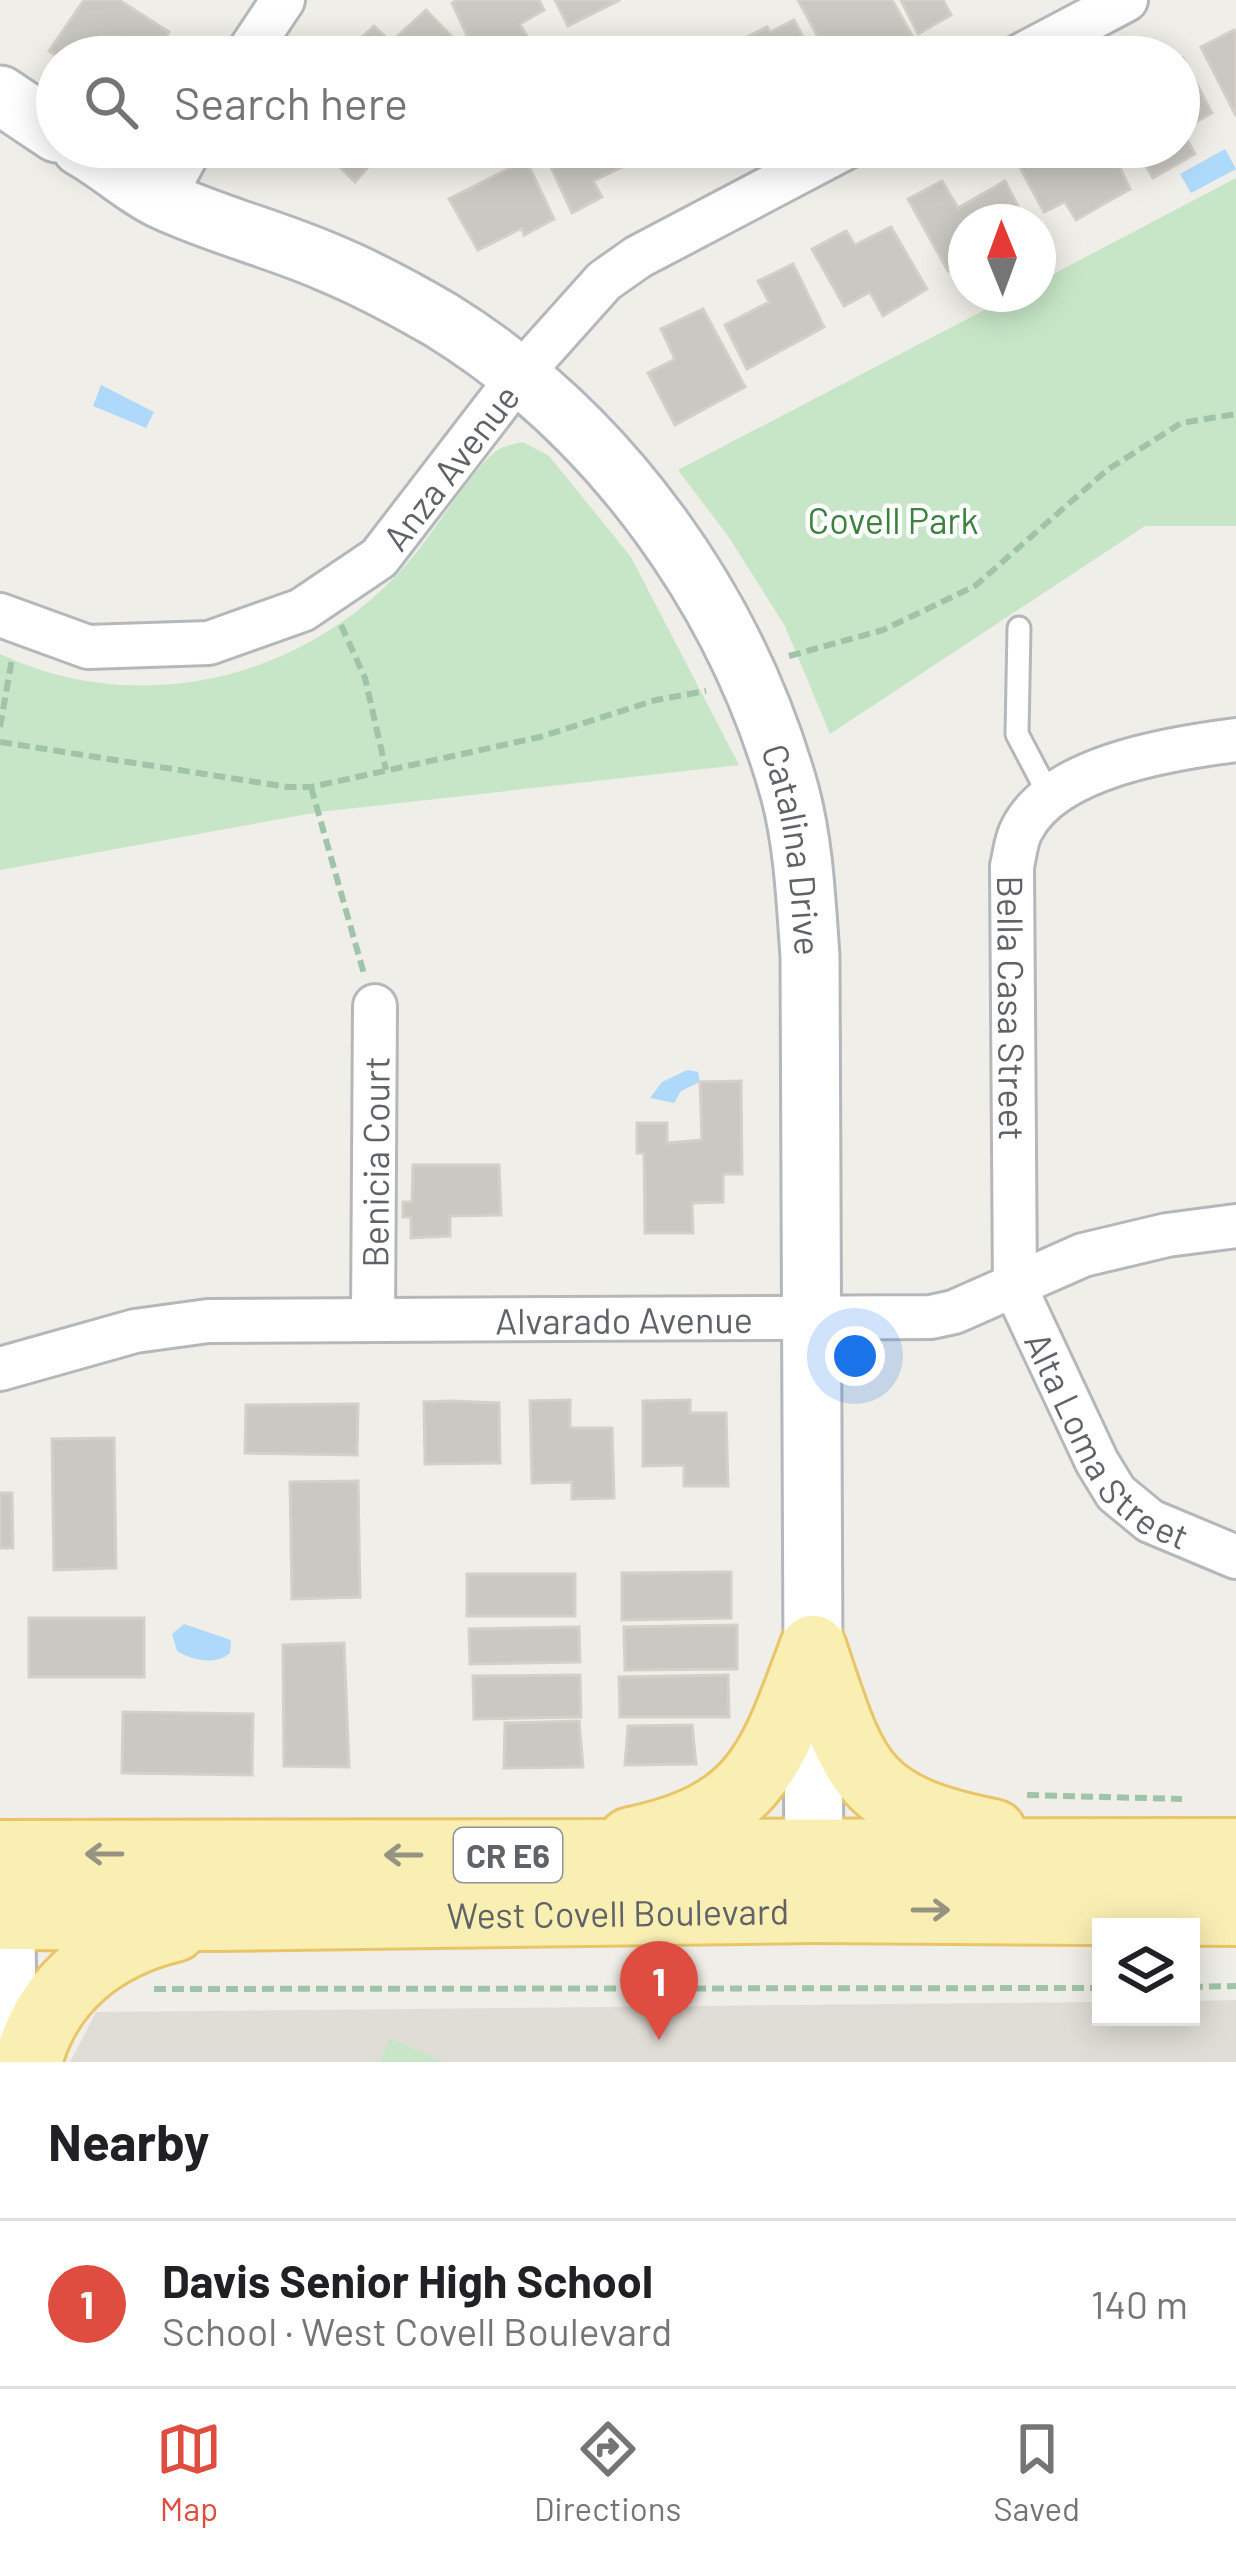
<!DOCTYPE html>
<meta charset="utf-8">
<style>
:root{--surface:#fff;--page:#f2f2f2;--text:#202124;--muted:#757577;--line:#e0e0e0;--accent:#df4c40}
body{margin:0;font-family:Barlow,sans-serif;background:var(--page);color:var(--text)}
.controls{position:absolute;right:36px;bottom:36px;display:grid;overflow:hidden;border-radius:0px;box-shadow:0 6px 30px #0003}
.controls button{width:108px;height:108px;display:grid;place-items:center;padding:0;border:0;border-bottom:3px solid var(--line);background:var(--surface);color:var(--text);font:60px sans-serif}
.compass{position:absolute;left:948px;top:204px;width:108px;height:108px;border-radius:50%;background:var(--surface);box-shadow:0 6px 30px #0003;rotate:359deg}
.you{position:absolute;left:855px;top:1356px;width:42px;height:42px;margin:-30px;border:9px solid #fff;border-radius:50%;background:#1a73e8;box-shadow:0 0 0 18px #1a73e833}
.badge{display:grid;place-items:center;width:78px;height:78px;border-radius:50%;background:var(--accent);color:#fff;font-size:39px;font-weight:700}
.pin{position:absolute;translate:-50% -99px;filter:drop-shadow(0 3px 6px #0008)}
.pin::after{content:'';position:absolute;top:63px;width:42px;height:36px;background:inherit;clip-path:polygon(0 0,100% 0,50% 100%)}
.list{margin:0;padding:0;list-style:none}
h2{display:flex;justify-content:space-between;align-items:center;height:156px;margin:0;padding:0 48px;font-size:51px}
h2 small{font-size:39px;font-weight:400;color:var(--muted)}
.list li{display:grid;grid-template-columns:78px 1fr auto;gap:36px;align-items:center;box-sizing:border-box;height:168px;padding:0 48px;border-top:3px solid var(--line)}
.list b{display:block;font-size:45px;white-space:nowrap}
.list p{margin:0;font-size:39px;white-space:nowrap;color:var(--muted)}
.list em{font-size:39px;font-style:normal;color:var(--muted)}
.icon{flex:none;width:66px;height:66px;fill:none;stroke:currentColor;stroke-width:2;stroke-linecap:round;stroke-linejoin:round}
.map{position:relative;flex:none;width:1236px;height:2062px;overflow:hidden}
.search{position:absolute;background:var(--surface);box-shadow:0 6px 30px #0003;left:36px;right:36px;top:36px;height:132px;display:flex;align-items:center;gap:30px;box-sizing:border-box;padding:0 42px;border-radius:66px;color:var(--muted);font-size:45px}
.sheet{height:324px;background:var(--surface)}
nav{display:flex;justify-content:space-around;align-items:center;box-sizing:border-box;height:168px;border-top:3px solid var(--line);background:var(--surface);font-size:33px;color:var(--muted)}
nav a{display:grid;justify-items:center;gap:6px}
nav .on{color:var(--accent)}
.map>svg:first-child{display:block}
</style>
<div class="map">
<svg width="1236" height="2062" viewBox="0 0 1236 2062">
<rect width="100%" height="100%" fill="#f0eee8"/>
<!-- education -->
<path fill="#e0ddd6" d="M1236 2000V2062H70L96 2012 1101 2002V2017H1191V2001Z"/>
<!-- green -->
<path fill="#c7e6c7" d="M1236 178V526H1145L830 734 785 626 728 536 678 470 1015 294H1038V282Z
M523 442 549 456 631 557 739 765 319 812 0 870V654C145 722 317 676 416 553 436 528 474 468 496 451 503 446 514 444 523 442Z
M390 2038 443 2062H380Z"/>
<!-- water -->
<path fill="#afd9fa" d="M1225 149 1236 169 1191 193 1180 174Z
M101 385 154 412 146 428 93 406Z
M687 1070 698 1072 700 1082 681 1091 674 1103 650 1098 662 1082Z
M184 1624 231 1640 230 1653C216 1666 192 1660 177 1651L172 1634Z"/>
<!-- building -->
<path fill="#c9c8c2" stroke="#d5d0c7" stroke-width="3" d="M84 0H119L169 32 153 57H58L49 51Z
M457 0H539L544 10 520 24 534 49 516 57H477L452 3Z
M555 0H620L568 26Z
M798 0H892L913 37 876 53 869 41 829 57Z
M901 0H943L951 15 918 34Z
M426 10 467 52 461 57H353L347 51 374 26 391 42Z
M794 20 810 50 797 57H717L715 53 767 27 770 32Z
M1234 30 1236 34V116L1201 47Z
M1183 58 1212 113 1182 130 1195 154 1153 178 1135 147H1179V60Z
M320 147H371L369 150 375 159 355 182Z
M562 147H635L641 158 593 181 602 197 572 213 546 156Z
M1052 147 1058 156 1075 147H1110L1130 189 1076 220 1065 202 1044 212 1010 149Z
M526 160 554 219 524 235 522 228 478 250 449 199Z
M942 181 958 208 1005 181 1026 222H966V262L948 271 908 199Z
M891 227 927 289 883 316 870 292 844 306 812 249 846 231 855 245Z
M793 264 824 327 747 369 725 325 769 302 758 281Z
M703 309 745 387 675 425 648 373 675 359 661 329Z
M741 1081 742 1174H723V1202L692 1203 693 1233H645L644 1153H637V1123H667V1143L702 1140 700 1082Z
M413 1165H499L501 1215 450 1216V1236L411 1238V1217H403V1202H412Z
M570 1400V1428H612L614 1498 572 1499V1482L532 1483 530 1401Z
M690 1400V1413H726L728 1486H684V1465L643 1466V1401Z
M451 1401 499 1403 500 1463 425 1464 424 1402Z
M358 1404 357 1455 245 1453 246 1405Z
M114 1438 116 1568 54 1570 52 1439Z
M358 1481 360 1597 292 1599 290 1482Z
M0 1493H12L13 1548H0Z
M731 1572V1618L622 1620V1573Z
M467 1574H575V1616H467Z
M29 1618H144V1677H29Z
M737 1625V1669L625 1670 624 1627Z
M579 1627 580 1662 470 1664 469 1629Z
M344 1643 349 1767 284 1766 283 1645Z
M580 1675 581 1717 474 1719 473 1676Z
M728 1675 729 1717H620L619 1677Z
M123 1712 253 1714 252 1775 122 1773Z
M579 1721 583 1767 504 1768 505 1723Z
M692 1725 696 1764 625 1765 628 1726Z"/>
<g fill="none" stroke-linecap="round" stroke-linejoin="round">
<defs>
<path id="lane" d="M1019 628 1017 734 1049 795"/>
<g id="street">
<path d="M245 57 283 0"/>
<path d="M1018 57 1126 0"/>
<path d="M162 200 191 147"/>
<path id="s1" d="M0 615 88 647 209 643 302 610 379 558 519 376 604 281 638 257 847 147"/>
<path id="s2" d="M1236 740C1173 748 1054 766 1022 829 1016 839 1015 854 1012 866L1015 1287 1097 1462 1116 1493 1150 1521 1236 1557"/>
<path id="s3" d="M373 1318 375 1006"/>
<path id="s4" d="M0 1369 135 1331 208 1321 931 1317 954 1312 1083 1255 1167 1235 1236 1226"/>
</g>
<g id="secondary">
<path d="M0 95 57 133"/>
<path id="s5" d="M81 147C110 163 136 188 165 201 217 225 274 239 327 262 366 278 405 299 441 320 611 425 737 602 790 793 804 846 806 902 810 956L814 1897"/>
<path d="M5 1874 8 2062"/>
</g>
<g id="primary">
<path d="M813 1649C854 1770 858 1806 993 1833"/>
<path d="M631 1841C758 1815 772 1758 813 1649"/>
<path d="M0 1854 1236 1852"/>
<path id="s6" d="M0 1916 219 1917 814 1909 1236 1912"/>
<path d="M28 2062C47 1989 103 1945 174 1928"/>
</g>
</defs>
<!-- lane casing -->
<use href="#lane" stroke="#b5b8bb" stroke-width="27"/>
<!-- street casing -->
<use href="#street" stroke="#b5b8bb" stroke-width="48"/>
<!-- secondary casing -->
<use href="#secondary" stroke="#b4b7bb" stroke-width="63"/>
<!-- primary casing -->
<use href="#primary" stroke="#e9c568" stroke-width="72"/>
<!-- path -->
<path stroke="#9fc4a9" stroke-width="6" stroke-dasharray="12 6" stroke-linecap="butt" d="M341 625 365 678 386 770
M789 656 883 630 975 586 1107 470 1181 423 1236 414
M0 727 12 659
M0 742 288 787H311L540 737 656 700 706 691
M311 787 364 974
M1027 1795 1182 1799
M1191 1987 1236 1986
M154 1989 1101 1988"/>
<!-- lane -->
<use href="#lane" stroke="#fff" stroke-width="21"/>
<!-- street -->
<use href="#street" stroke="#fff" stroke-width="42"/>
<!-- secondary -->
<use href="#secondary" stroke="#fff" stroke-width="57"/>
<!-- primary -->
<use href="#primary" stroke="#faefb3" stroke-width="66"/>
</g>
<!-- one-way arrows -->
<defs><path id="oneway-shaft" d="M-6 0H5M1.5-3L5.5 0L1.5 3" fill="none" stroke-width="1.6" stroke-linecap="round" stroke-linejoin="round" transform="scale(3)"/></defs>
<g stroke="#959482">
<use href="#oneway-shaft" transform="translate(104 1854) rotate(-180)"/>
<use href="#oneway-shaft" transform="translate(403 1855) rotate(-180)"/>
<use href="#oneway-shaft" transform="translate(931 1910)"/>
</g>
<g text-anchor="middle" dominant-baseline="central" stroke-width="9" stroke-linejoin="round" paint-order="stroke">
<!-- shield labels -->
<rect fill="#fff" stroke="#8f9295" stroke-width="3" x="454" y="1828" width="108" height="54" rx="9"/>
<g font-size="33" font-weight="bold" fill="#5f6367">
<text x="508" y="1855">CR E6</text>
</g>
<!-- street labels -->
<g font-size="36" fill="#5f6367" stroke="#fff">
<text stroke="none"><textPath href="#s1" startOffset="522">Anza Avenue</textPath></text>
<text stroke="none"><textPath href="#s5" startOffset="1059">Catalina Drive</textPath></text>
<text stroke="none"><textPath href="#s2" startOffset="420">Bella Casa Street</textPath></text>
<text stroke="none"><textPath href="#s3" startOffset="156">Benicia Court</textPath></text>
<text stroke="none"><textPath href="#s4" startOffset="630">Alvarado Avenue</textPath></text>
<text stroke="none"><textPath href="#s2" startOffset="882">Alta Loma Street</textPath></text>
<text stroke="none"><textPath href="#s6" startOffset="618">West Covell Boulevard</textPath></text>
</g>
<!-- park labels -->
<g font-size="36" fill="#3b823f" stroke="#fff">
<text x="893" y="519">Covell Park</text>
</g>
</g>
</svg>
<div class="controls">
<button><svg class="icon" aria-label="layers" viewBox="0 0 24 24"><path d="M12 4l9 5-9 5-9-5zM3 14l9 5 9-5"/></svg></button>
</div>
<svg class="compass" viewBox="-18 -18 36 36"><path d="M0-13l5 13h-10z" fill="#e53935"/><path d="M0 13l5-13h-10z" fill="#757577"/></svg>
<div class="you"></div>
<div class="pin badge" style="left:659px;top:2040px">1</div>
<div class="search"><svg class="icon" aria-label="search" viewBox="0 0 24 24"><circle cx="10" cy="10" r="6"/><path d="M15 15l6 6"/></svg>Search here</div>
</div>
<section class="sheet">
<h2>Nearby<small></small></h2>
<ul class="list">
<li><span class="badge">1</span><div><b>Davis Senior High School</b><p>School · West Covell Boulevard</p></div><em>140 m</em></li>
</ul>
</section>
<nav>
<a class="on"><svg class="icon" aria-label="map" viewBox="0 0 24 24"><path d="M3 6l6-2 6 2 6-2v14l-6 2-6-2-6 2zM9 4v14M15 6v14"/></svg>Map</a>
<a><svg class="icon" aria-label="directions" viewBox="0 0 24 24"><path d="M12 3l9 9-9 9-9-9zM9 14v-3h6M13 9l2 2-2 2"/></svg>Directions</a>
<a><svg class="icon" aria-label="saved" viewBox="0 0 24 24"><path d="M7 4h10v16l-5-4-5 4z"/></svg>Saved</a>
</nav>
